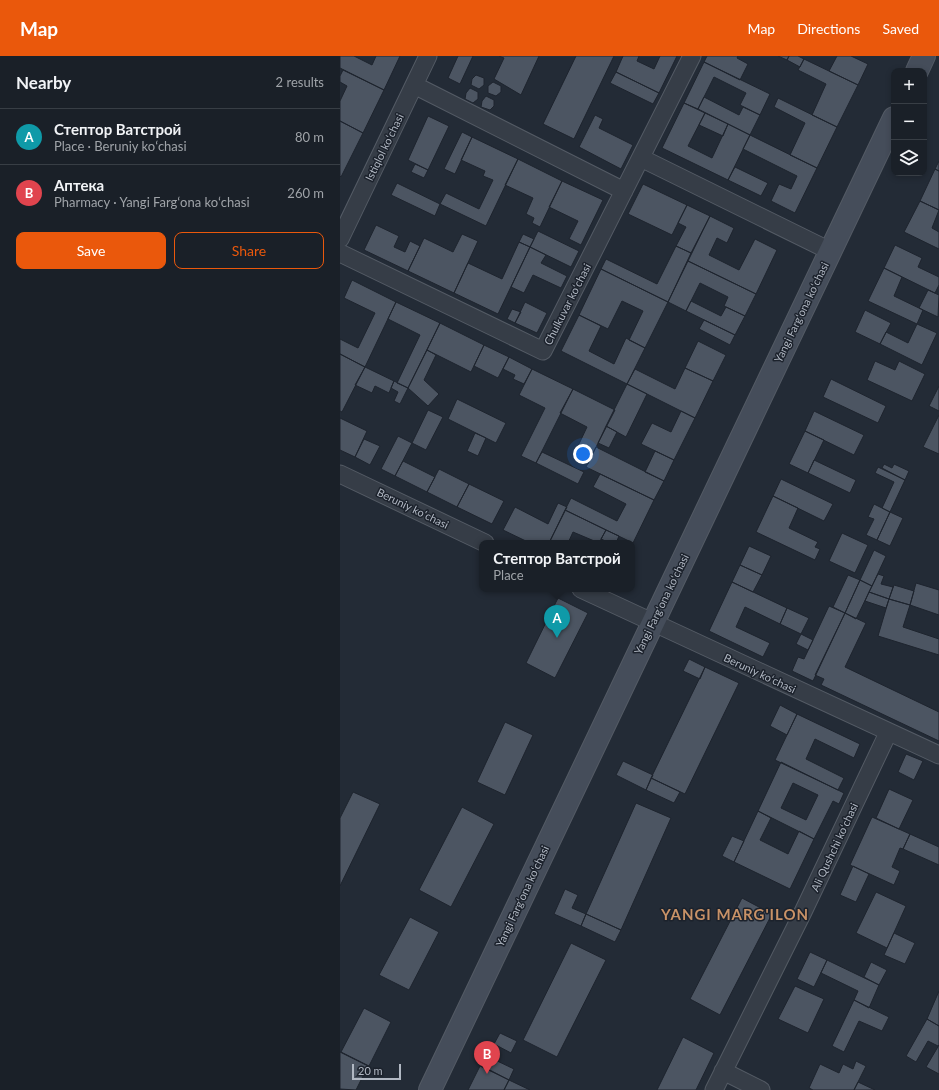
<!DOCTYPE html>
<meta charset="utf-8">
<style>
:root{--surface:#1a2028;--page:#232830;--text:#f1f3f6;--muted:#9fa3a8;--line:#383e45;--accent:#ea580c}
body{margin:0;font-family:Lato,sans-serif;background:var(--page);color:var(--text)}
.controls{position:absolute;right:12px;top:12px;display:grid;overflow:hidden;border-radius:8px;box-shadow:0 2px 6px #0003}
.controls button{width:36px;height:36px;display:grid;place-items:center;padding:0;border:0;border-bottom:1px solid var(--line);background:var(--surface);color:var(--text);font:20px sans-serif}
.scale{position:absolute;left:12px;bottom:10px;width:49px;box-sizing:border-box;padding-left:4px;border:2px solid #b1b8c3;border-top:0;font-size:11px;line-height:14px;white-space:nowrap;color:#b1b8c3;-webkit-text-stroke:3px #1c222c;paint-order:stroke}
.you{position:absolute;left:243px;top:398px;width:14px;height:14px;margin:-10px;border:3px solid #fff;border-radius:50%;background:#1a73e8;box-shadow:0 0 0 6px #1a73e833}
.badge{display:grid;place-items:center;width:26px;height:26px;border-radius:50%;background:var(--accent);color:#fff;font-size:13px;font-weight:700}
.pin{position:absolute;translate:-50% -33px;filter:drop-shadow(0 1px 2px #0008)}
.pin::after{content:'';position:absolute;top:21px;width:14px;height:12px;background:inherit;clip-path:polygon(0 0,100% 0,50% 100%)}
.popup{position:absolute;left:139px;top:484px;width:156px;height:52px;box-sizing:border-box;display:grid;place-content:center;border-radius:8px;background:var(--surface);filter:drop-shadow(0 1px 3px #0005);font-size:13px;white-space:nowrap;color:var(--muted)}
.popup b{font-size:15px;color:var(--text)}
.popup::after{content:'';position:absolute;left:50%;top:100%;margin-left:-8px;border:8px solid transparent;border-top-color:var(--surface)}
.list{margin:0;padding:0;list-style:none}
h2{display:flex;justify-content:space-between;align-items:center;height:52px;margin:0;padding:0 16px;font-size:17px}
h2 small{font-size:13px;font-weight:400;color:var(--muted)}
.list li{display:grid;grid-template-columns:26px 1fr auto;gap:12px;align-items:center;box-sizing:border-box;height:56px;padding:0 16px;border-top:1px solid var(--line)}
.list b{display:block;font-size:15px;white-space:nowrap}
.list p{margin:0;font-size:13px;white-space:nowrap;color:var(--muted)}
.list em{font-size:13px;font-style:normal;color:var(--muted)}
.actions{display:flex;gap:8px;padding:12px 16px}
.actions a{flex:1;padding:9px 0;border:1px solid var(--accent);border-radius:8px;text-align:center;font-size:14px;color:var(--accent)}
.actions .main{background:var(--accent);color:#fff}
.icon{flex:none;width:22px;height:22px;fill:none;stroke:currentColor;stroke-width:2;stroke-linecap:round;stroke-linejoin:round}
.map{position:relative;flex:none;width:599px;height:1034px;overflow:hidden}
header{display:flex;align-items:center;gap:24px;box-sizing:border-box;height:56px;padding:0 20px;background:var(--accent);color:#fff}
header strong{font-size:19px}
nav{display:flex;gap:22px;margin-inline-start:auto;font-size:14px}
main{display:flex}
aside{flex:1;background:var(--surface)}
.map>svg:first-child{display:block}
</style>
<header>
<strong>Map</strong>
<nav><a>Map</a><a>Directions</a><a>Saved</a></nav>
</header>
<main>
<aside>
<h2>Nearby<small>2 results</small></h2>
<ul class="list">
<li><span class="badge" style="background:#0f9aa8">A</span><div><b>Стептор Ватстрой</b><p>Place · Beruniy koʻchasi</p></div><em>80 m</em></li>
<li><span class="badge" style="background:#e0444e">B</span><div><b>Аптека</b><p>Pharmacy · Yangi Fargʻona koʻchasi</p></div><em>260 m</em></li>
</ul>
<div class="actions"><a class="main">Save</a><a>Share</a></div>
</aside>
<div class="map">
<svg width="599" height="1034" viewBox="0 0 599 1034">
<rect width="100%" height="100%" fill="#232b36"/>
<!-- building -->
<path fill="#4c5562" stroke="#1e242e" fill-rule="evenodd" d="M0 0H14L32 9 36 0H60L44 34 0 12Z
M118 0H133L120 28 108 22Z
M159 0H199L181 39 154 23 164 2Z
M236 0H274L234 83 203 68Z
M283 0H299L297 5 314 13 320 0H337L319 37 276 16Z
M367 0H398L397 2 408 8 400 24 364 6Z
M438 0H449L447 4Z
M449 0H458L464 3 460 11 447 4Z
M497 0H511L528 8 518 29 489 15Z
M464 3 518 29 497 71 472 59 486 28 458 14Z
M364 6 430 38 420 59 400 49 406 37 374 21 358 53 344 47Z
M3 14 44 34 23 77 0 65V45L7 30 0 26V20Z
M276 16 319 37 313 48 270 27Z
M136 19 144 22V29L139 33 131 29 132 23Z
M153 26 161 30V36L156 40 148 37V30Z
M130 32 138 36V43L133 47 125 43 126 37Z
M146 40 154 44V50L150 54 141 51 142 45Z
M364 41 399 59 403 51 420 59 410 79 358 53Z
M438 42 497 71 477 112 450 99 465 67 434 51Z
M344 47 365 57 348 90 372 102 388 68 410 79 388 124 322 92Z
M365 57 388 68 383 80 359 69Z
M255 59 263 63 259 72 293 89 281 113 239 91Z
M88 60 109 70 88 114 68 104Z
M0 65 23 77 1 121 0 120Z
M122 76 132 81 115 118 104 113Z
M410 79 477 112 455 157 431 145 439 128 451 133 457 120 403 93Z
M132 81 178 103 146 170 100 148 106 137 139 153 153 124 143 120 145 115 121 104Z
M178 103 222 125 200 171 192 167 194 162 186 158 193 142 165 129Z
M599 105V115L595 113Z
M75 108 88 114 84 122 71 116Z
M395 111 428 127 421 140 388 124Z
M595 113 599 115V154L580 145Z
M222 125 263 144 241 189 229 183 238 165 209 151Z
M57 127 100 148 95 160 51 139Z
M303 128 347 149 332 179 288 158Z
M580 145 599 154 592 172 599 176V193L564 176Z
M347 149 370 160 351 197 336 190 346 171 338 167Z
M370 160 394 172 387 187 377 182 369 199 399 214 415 183 437 194 416 238 348 205Z
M36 169 59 180 54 191 65 196 70 185 80 190 68 215 24 194Z
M198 175 239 195 231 211 190 191Z
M122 178 138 185 114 237 68 215 84 182 113 196Z
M183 178 194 183 190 191 179 186Z
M179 186 190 191 158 258 114 237 128 207 162 223Z
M555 189 582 202 578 211 599 221V229L595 237 544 212Z
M336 190 351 197 328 246 261 213 266 203 317 228Z
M190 191 206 199 201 207 227 220 221 232 193 219 184 237 171 231Z
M348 205 416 238 405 260 384 250 388 241 360 227 346 255 328 246Z
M544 212 562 221 554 240 583 254 577 268 528 245Z
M261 213 328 246 305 292 289 284 303 255 282 245 268 273 239 259Z
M12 224 56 246 25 311 0 298V283L18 292 35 257 4 242Z
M588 234 599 239 598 261 579 252Z
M351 245 381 260 386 251 405 260 395 279 346 255Z
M56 246 100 267 68 332 57 327 80 279 48 263Z
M185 246 207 257 197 277 175 267Z
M172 253 181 256 175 267 167 263Z
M525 254 551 267 540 288 515 276Z
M239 259 261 270 249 295 274 308 286 282 305 292 287 328 221 295Z
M364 264 395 279 390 289 359 273Z
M100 267 144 289 131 316 87 294Z
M577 268 597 277 582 309 540 288 546 276 568 287Z
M358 285 386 299 373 325 345 312Z
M144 289 169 301 158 322 134 310Z
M87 294 96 299 84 324 99 338 88 350 68 332Z
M0 298 25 311 2 356 0 355Z
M169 301 192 313 184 328 173 323 175 319 163 313Z
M535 305 555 314 559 305 585 318 572 345 527 324Z
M25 311 54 325 49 337 35 330 32 337 15 329Z
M345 312 373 325 355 362 287 328 295 313 335 333Z
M192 313 233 333 196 407 181 400 205 352 179 339Z
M491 323 546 350 538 367 483 341Z
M54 325 68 332 60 348 54 345 58 336 51 332Z
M287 328 307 338 286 381 266 370Z
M599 330V355L589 350Z
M233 333 275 354 253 397 238 390 247 371 220 357Z
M117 343 166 367 156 387 108 363Z
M88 354 103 361 86 394 72 387Z
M341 355 355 362 334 404 301 388 312 367 331 376Z
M474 355 524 379 514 399 465 375Z
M599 359V398L583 391Z
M0 362 27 375 15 401 0 394Z
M266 370 277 376 269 392 258 387Z
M465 375 484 384 468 417 449 408Z
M135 377 146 382 138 400 127 395Z
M58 380 72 387 55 420 41 413Z
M24 383 40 390 30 409 15 401Z
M256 391 324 425 314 444 246 411Z
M247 394 253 397 248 408 242 405Z
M315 395 334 404 324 425 305 416Z
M202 396 244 416 238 428 196 407Z
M474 404 516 424 510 437 468 417Z
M63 405 95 421 87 436 55 420Z
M544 408 552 412 554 408 569 415 565 424 542 412Z
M538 411 565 424 550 456 542 452 554 426 535 417Z
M99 413 129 428 117 451 87 436Z
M260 418 314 444 293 487 225 454 231 442 277 465 286 448 253 431Z
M441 423 493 448 484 465 433 440Z
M129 428 164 445 152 468 117 451Z
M433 440 458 452 449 472 478 486 475 491 480 493 475 504 416 476Z
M218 447 227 451 209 487H190L163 474 175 451 208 468Z
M534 448 550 456 537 484 526 479 534 463 528 461Z
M225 454 266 474 259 487 233 476 228 487H209Z
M550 456 563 462 550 490 537 484Z
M266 474 279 480 276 487H270L261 483Z
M502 477 528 489 515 517 489 505Z
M409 490 431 500 422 519 400 509Z
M534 494 546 500 532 530 520 524Z
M400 509 422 519 413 536 392 526Z
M538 518 544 520 541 528 553 531 549 543 529 536Z
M508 519 520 524 505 557 493 551Z
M520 524 532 530 516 563 505 557Z
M392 526 447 552 440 568 405 551 396 571 430 587 423 601 369 575Z
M576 527 599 534V559L570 549Z
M554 529 574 535 570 549 549 543Z
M529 536 549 543 546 552 525 545Z
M218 542 248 557 215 622 186 607Z
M549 543 570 549 563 571 599 583V599L538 580Z
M489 550 505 557 473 625 452 615 458 601 464 603Z
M447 552 469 562 461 578 440 568Z
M505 557 526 567 505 611 599 656V685L481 629 484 623 475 619Z
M461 578 473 584 468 594 456 588Z
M349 603 365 611 360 623 343 615Z
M365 611 399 627 345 738 311 722Z
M440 649 457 658 447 679 430 670Z
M457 658 520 688 514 702 475 683 466 703 504 722 498 734 435 704Z
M165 666 193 679 165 739 137 726Z
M566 698 583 705 574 724 558 716Z
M283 705 313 719 306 734 276 719Z
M441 706 504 737 499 748 493 745 474 783 418 755ZM453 727 478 739 466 764 441 752Z
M311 722 340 736 334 747 306 734Z
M549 733 573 744 559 773 536 762Z
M13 736 40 748 0 830V762Z
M296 747 331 762 281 874 246 858Z
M122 751 154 768 111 851 79 834Z
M418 755 431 762 420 784 448 798 459 775 474 783 450 833 394 806Z
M532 761 570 778 563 793 560 792 552 811 560 815 554 829 510 809Z
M570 778 599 791V809L563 793Z
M392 780 404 785 394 806 382 800Z
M513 810 529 818 516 846 500 839Z
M225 833 238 839 232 852 246 858 241 870 214 858Z
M536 836 566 850 547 892 516 877Z
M402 842 432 858 380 959 350 943Z
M246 858 281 874 275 886 241 870Z
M70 861 99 876 69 934 39 919Z
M554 877 575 887 565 908 544 899Z
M231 887 266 904 217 1001 183 984Z
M470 896 487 904 474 931 457 923Z
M487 904 539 929 529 952 514 944 518 935 481 917Z
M531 906 547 914 539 929 524 921Z
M455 930 484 943 468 977 438 963Z
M599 935V970L587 963Z
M514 944 549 961 542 975 519 965 504 996 492 990Z
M24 952 51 966 29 1010 1 996Z
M587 963 599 970V989L598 990 588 985 576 1006 566 1000Z
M160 977 177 985 171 997 154 988Z
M343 981 374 997 356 1034H317Z
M599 989V1018L586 1011Z
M0 996 28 1010 16 1034 0 1033Z
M151 1002 174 1013 169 1024 146 1012Z
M516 1005 526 1010 514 1034H473L469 1032 480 1008 499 1017 503 1008 513 1013Z
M140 1010 169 1024 164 1034H128Z
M169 1024 190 1034H164Z
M518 1026 535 1034H514Z"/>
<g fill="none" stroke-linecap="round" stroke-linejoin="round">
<defs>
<path id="minor" d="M74 29 284 135
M301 102 490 195
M0 183 88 0
M0 197 203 295 352 0
M0 418 145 487
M241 533 599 699
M383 1015 421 1034
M374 1034 463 856 548 677"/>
<path id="secondary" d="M577 15 584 0
M90 1034 554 62"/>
</defs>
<!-- minor casing -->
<use href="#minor" stroke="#545b65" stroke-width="19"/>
<!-- secondary casing -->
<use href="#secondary" stroke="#545b65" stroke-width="24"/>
<!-- minor -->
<use href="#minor" stroke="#363d47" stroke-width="17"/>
<!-- secondary -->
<use href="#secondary" stroke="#454d5a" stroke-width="22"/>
</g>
<g text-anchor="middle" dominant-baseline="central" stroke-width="3" stroke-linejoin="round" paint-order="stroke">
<!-- street labels -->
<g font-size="11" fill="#b1b8c3" stroke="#1c222c">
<text transform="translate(44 91) rotate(-64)">Istiqlol koʻchasi</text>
<text transform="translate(227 248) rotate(-63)">Chulkuvar koʻchasi</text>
<text transform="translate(461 256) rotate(-64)">Yangi Fargʻona koʻchasi</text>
<text transform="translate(73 452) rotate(26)">Beruniy koʻchasi</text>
<text transform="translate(321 548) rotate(-64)">Yangi Fargʻona koʻchasi</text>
<text transform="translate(420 617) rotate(25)">Beruniy koʻchasi</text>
<text transform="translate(494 791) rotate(-65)">Ali Qushchi koʻchasi</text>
<text transform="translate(182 840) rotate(-65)">Yangi Fargʻona koʻchasi</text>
</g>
<!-- district labels -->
<g font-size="15" font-weight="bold" letter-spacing="1" fill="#c89267" stroke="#1c222c">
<text x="395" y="858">YANGI MARG'ILON</text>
</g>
</g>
</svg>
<div class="controls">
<button>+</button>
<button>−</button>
<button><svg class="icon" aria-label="layers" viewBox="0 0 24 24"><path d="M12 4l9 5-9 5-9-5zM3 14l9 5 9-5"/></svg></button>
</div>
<div class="scale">20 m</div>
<div class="you"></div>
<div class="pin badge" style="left:217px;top:582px;background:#0f9aa8">A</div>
<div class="popup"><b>Стептор Ватстрой</b>Place</div>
<div class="pin badge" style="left:147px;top:1018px;background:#e0444e">B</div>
</div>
</main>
